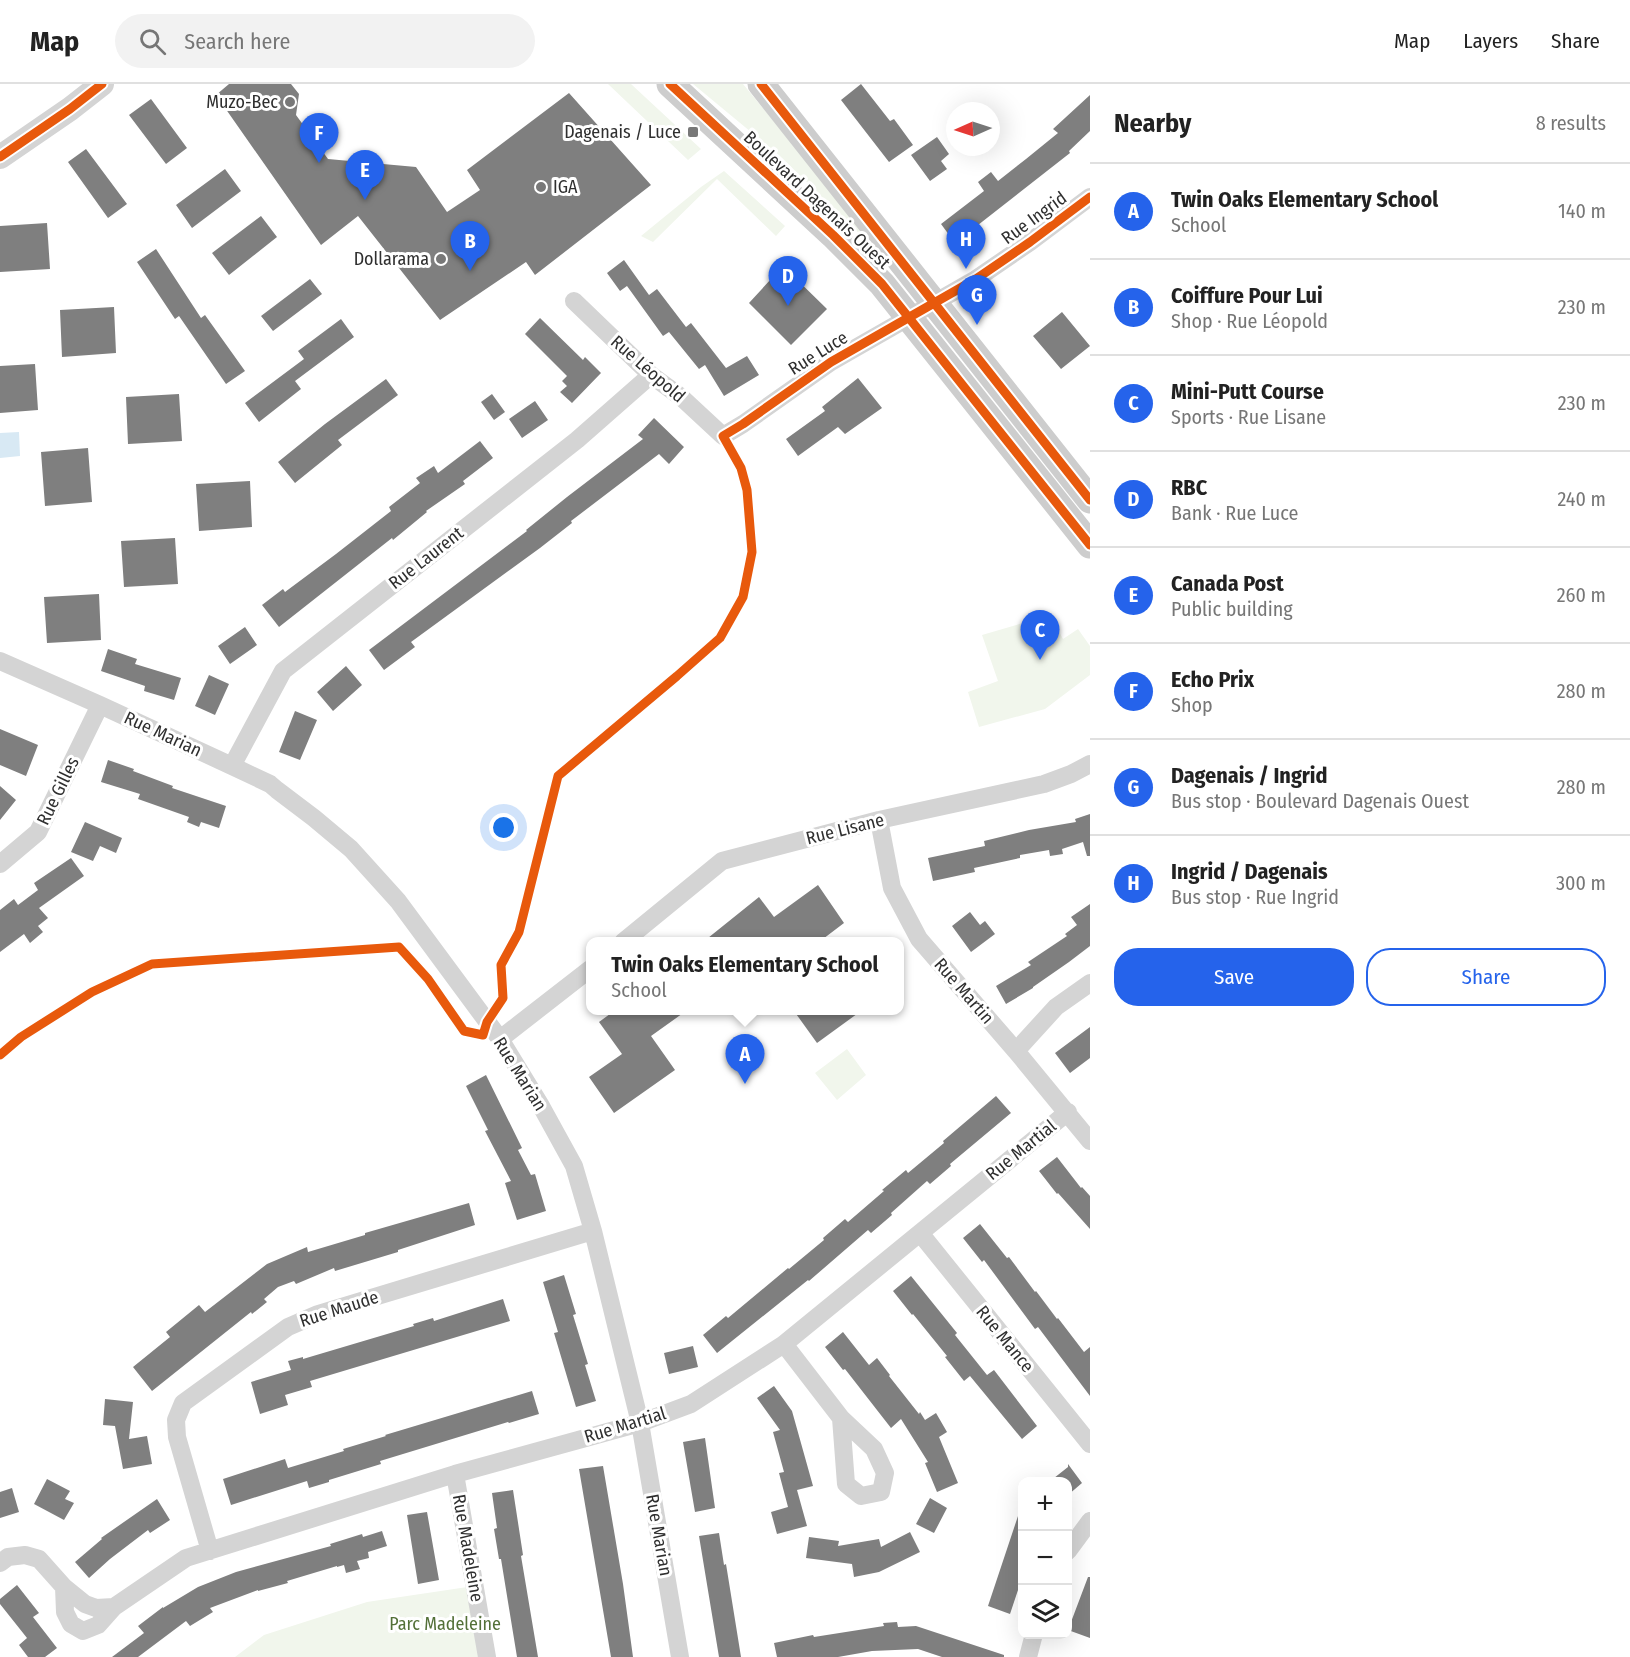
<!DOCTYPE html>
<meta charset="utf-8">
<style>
:root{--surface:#fff;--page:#f2f2f2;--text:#222;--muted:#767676;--line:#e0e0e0;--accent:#2563eb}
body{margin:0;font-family:"Fira Sans Condensed",sans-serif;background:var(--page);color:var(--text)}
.controls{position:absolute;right:18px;bottom:18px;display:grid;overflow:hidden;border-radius:12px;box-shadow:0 6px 24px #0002}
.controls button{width:54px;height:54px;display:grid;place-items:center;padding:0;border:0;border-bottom:2px solid var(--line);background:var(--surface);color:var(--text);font:30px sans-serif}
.compass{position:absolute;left:946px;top:18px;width:54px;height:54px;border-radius:50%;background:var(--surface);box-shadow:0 6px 24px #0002;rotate:267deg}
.you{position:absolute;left:504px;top:744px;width:21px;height:21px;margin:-15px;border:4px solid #fff;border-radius:50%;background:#1a73e8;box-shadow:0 0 0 9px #1a73e833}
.badge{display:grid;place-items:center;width:39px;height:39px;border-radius:50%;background:var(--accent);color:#fff;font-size:20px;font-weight:700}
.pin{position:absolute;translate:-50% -50px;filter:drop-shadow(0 2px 3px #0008)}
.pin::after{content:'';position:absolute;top:32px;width:21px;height:18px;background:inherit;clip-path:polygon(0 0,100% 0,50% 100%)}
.popup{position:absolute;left:586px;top:853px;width:318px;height:78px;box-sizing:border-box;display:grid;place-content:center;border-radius:12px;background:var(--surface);filter:drop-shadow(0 2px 4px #0005);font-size:20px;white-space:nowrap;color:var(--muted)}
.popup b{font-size:22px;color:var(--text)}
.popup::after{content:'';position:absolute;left:50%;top:100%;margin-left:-12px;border:12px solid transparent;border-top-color:var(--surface)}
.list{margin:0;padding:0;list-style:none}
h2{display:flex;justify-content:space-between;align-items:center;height:78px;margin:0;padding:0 24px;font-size:26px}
h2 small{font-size:20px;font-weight:400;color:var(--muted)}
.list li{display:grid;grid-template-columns:39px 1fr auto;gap:18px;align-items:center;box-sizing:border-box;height:96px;padding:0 24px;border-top:2px solid var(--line)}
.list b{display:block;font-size:22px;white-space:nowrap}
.list p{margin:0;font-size:20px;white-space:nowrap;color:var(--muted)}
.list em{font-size:20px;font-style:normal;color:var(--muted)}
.actions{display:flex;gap:12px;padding:18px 24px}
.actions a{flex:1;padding:14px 0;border:2px solid var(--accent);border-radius:24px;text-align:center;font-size:21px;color:var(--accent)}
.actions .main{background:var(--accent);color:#fff}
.icon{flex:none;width:33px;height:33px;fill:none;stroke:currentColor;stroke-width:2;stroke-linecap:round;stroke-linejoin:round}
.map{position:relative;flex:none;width:1090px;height:1573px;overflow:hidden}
header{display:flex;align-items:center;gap:36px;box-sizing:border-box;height:84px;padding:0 30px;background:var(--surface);border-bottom:2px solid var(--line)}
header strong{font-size:28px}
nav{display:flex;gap:33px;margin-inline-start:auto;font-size:21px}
.search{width:420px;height:54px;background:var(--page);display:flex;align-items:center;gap:15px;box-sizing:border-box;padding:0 21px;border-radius:33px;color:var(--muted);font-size:22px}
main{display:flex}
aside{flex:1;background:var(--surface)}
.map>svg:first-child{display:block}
</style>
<header>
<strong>Map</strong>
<div class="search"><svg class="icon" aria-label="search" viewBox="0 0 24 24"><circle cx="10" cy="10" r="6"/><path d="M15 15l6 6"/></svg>Search here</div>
<nav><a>Map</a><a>Layers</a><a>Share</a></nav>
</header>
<main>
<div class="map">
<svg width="1090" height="1573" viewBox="0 0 1090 1573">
<rect width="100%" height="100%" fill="#fff"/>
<!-- green -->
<path fill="#f1f6ec" d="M608 0H631L701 65 688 76Z
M693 0H743L886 173 870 160 780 72Z
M724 87 785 142 776 152 717 95 653 158 641 152 701 103Z
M1050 531 1063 555 1078 545 1090 562V591L1045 625 979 643 968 608 998 597 982 551Z
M847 965 866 991 837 1016 815 989Z
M474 1502 487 1573H235L264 1551 367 1518Z"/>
<!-- water -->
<path fill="#d8e9f4" d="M19 348 20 372 0 374V349Z"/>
<!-- building -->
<path fill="#7f7f7f" d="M229 0H291L299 10 296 31 328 75 416 83 447 128 480 106 467 86 569 9 651 101 535 191 526 178 440 236 358 132 321 161 216 11Z
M861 0 890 37 894 35 913 61 889 78 841 16Z
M1090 11V47L1069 67 1070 69 955 159 941 140 984 107 978 98 991 88 998 97 1026 75 1058 49 1053 45Z
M151 15 187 64 166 80 129 31Z
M937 53 949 70 941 77 947 85 930 97 911 71Z
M86 65 127 120 108 134 68 78Z
M225 85 241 107 192 144 176 121Z
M261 132 277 153 229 191 212 169Z
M47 139 50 185 0 188V142Z
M156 165 201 234 205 231 245 287 226 300 179 232 175 235 137 178Z
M624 176 649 211 657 205 686 243 691 239 726 284 747 272 759 291 724 312 705 281 699 285 669 248 663 252 627 202 620 207 607 189Z
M783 182 827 225 791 261 749 219Z
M310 195 322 210 273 247 261 232Z
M114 223 116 269 62 273 60 226Z
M1062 228 1090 262 1061 285 1033 252Z
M540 234 583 276 585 273 601 289 572 319 560 308 567 302 562 297 567 292 525 250Z
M341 235 354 253 295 297 301 305 259 338 245 319 304 275 298 267Z
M35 280 38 326 0 329V282Z
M858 294 882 324 845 350 838 343 798 372 786 355 825 327 822 323Z
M386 295 398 311 338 356 342 361 295 399 278 378 325 340Z
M179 310 182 357 128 360 126 313Z
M492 310 505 328 494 336 481 318Z
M535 317 548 336 522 354 509 335Z
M654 334 684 363 669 380 659 370 571 437 572 439 540 464 411 558 415 563 384 586 369 566 527 447 526 446 567 413 643 355 638 351Z
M480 357 493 374 463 397 465 400 426 427 427 428 393 456 392 454 279 543 262 521 283 505 285 508 336 470 391 427 389 423 420 399 416 394 434 382 438 389Z
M88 364 92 418 45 422 41 368Z
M250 397 252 443 199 447 196 400Z
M175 454 178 500 124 503 121 457Z
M99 510 101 556 47 559 44 513Z
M245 543 257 561 230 580 218 562Z
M108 565 137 575 135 580 181 594 174 616 144 607 145 602 101 587Z
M346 582 362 601 333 627 317 608Z
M209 591 229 600 215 631 195 622Z
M295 627 317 636 300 676 279 668Z
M0 645 38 661 26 692 0 681Z
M108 676 134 685 133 687 173 702 172 704 226 722 219 744 201 738 199 743 187 738 189 733 138 715 140 710 101 698Z
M0 702 16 716 0 736Z
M1090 730V772H1087L1083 758 1062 765 1063 770 1050 772 1049 766 1020 771V774L974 784 975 788 933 797 928 774 985 762 984 757 1029 746 1076 738 1075 735Z
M85 738 122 754 116 769 100 762 93 777 71 768Z
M71 774 84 792 39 824 48 834 38 842 43 848 30 859 24 850 0 868V826L14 815 18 821 38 806 34 799Z
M818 801 844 839 819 858H703L759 813 774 833Z
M1090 820V862L1069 878 1033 903V904L1006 920 996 902 1031 881 1028 878 1067 852 1065 850 1077 841 1071 833Z
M970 828 980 841 985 837 995 850 971 868 952 842Z
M614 927H686L651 952 675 986 614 1029 589 993 622 970 599 938Z
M794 927H861L817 959Z
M1090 943V974L1070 989 1055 969Z
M486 991 522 1064 518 1066 531 1091 535 1090 546 1127 517 1136 505 1099 511 1097 485 1047 488 1046 466 1002Z
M996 1012 1011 1029 950 1080 951 1082 930 1100 927 1097 891 1129 892 1131 871 1149 868 1146 809 1197 808 1196 717 1269 703 1251 726 1232 728 1234 788 1184 789 1185 824 1156 823 1154 845 1135 848 1138 884 1107 882 1106 906 1086 908 1089 944 1059 943 1057Z
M1057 1073 1081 1104 1082 1103 1090 1112V1145L1058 1109 1057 1110 1039 1087Z
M469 1119 475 1141 398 1166V1168L335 1187 334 1184 296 1200 294 1197 278 1203 264 1215 267 1218 252 1230 251 1228 152 1307 133 1283 170 1253 166 1248 199 1221 205 1228 267 1180 307 1163 308 1168 365 1151V1149Z
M980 1140 1007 1174 1009 1173 1035 1208 1036 1207 1057 1235 1058 1234 1084 1268 1090 1263V1312L1038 1243 1035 1245 984 1176 982 1178 963 1154Z
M564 1191 576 1230 573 1231 588 1280 585 1281 596 1317 576 1323 554 1249 558 1248 543 1198Z
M911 1192 957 1249 955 1251 987 1291 994 1286 1037 1342 1022 1355 970 1292 964 1297 945 1273 947 1272 913 1230 912 1231 893 1207Z
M503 1215 510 1237 310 1297 312 1303 285 1311 288 1321 260 1330 251 1298 291 1286 288 1277 303 1273V1275L414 1242 413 1240 433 1234 434 1237Z
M843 1248 869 1281 877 1274 890 1291 889 1292 919 1330 920 1328 925 1336 936 1329 947 1348 939 1353 958 1399 937 1408 925 1379 928 1378 901 1335 891 1344 845 1285 843 1286 825 1263Z
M693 1262 698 1283 669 1290 664 1269Z
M774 1302 792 1327 813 1402 797 1406 807 1442 777 1450 771 1428 788 1423 779 1389 784 1388 773 1348 780 1346 757 1314Z
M532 1307 539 1330 509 1339 508 1338 380 1377 381 1380 329 1396V1398L309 1404 307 1397 231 1421 223 1395 285 1375 288 1384 344 1367 343 1365 386 1352 385 1351Z
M105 1315 133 1318 129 1355 147 1352 152 1380 123 1385 115 1342 103 1341Z
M705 1354 715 1424 695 1428 683 1358Z
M1068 1380 1082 1399 1068 1411V1398H1049L1068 1383Z
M603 1382 623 1500 633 1573H611L579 1385Z
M47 1395 70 1407 65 1415 74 1419 64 1436 34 1420Z
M12 1404 19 1428 0 1434V1408Z
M513 1406 523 1471 521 1472 538 1573H517L501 1475H499L494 1445 497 1444 492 1409Z
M930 1414 947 1424 934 1449 916 1440Z
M157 1415 170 1436 150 1449 148 1446 110 1475 89 1494 75 1478 102 1455 101 1454Z
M1020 1426H1023V1491L1010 1530 988 1522Z
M427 1428 439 1496 418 1500 407 1431Z
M382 1447 387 1462 368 1468 369 1474 357 1477 360 1485 346 1489 344 1481 337 1483V1482L287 1497 288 1499 258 1507V1506L210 1524 213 1528 190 1542 186 1537 138 1573H112L144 1549 138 1542 163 1523V1524L198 1503 236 1488 331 1462 330 1460 362 1450 363 1453Z
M910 1448 920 1468 879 1488 854 1493 852 1480 806 1474 809 1453 839 1457 838 1462 879 1455 881 1463Z
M719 1449 724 1481 726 1480 741 1573H719L699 1452Z
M1088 1493H1090V1554L1068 1546Z
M17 1501 39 1529 33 1533 57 1564 45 1573H28L19 1561 27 1554 0 1520V1515Z
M897 1538 898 1543 916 1542 1004 1571V1573H942L918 1565 872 1567 838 1573H777L774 1559 813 1551 814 1553 884 1542 883 1539Z"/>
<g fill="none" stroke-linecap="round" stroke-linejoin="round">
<!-- minor -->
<path stroke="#d4d4d4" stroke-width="18" d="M574 217 651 291 681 313 723 352 743 340 831 278 976 195 1030 158 1090 113
M0 577 100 621 232 682 270 700 277 706 314 734 351 765 398 817 500 955 541 1022 574 1082 593 1147 640 1339 680 1573
M232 682 283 587 577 356 651 291
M879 736 892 804 919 855 1016 967 1090 1057
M0 780 38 748 100 621
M623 858 722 777 879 736 1044 700 1071 690 1090 680
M500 955 590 885
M1016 967 1056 923 1090 899
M920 1149 1090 1360
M784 1260 841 1334 874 1365 885 1389 881 1408 861 1412 846 1400 841 1334
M455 1390 487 1573
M210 1467 177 1353 176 1336 183 1319 288 1243 318 1230 593 1147
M1068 1467 1090 1437
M0 1479 8 1473 25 1471 39 1475 64 1503 85 1520 96 1524 114 1523
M64 1503 65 1528 71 1540 83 1547 98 1541 114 1523 186 1474 455 1390 640 1339 691 1320 784 1260 1068 1028
M1028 1573 1034 1550"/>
<!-- tertiary -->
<path stroke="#d4d4d4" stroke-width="24" d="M0 73 70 25 102 0"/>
<!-- secondary -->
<path stroke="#cdcdcd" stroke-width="27" d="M670 0 833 151 882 200 1090 461
M761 0 1090 416"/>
<defs>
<path id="cycleway" d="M670 0 833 151 882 200 1090 461
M761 0 1090 416
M0 73 70 25 102 0
M0 971 21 953 92 908 152 880 399 863 428 895 464 947 483 951 487 938 503 914 501 881 519 848 558 692 677 592 720 554 743 513 752 468 747 406 741 384 723 352 743 340 831 278 976 195 1030 158 1090 113"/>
</defs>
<!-- cycleway casing -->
<use href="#cycleway" stroke="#fff" stroke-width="13"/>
<!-- cycleway -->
<use href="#cycleway" stroke="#e8590c" stroke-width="9"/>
</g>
<!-- markers -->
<g fill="#787878" stroke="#fff" stroke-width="2">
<circle cx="290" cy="18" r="6"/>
<rect x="687" y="42" width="12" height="12" rx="3"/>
<circle cx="541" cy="103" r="6"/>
<circle cx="441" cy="175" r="6"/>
</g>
<g text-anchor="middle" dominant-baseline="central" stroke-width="6" stroke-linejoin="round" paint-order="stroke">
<!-- poi labels -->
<g font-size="18" fill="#2f2f2f" stroke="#fff" text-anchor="end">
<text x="278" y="18">Muzo-Bec</text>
<text x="681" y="48">Dagenais / Luce</text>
<text x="553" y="103" text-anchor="start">IGA</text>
<text x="429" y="175">Dollarama</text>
</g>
<!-- street labels -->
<g font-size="18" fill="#2f2f2f" stroke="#fff">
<text transform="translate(817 116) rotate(43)">Boulevard Dagenais Ouest</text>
<text transform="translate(1034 134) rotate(-36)">Rue Ingrid</text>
<text transform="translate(818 269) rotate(-32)">Rue Luce</text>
<text transform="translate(648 285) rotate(41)">Rue Léopold</text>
<text transform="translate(426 474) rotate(-38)">Rue Laurent</text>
<text transform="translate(163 650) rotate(25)">Rue Marian</text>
<text transform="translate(58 707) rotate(-64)">Rue Gilles</text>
<text transform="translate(845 745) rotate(-14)">Rue Lisane</text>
<text transform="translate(964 907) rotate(49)">Rue Martin</text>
<text transform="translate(520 990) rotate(58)">Rue Marian</text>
<text transform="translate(1021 1066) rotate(-39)">Rue Martial</text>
<text transform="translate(339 1225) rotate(-18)">Rue Maude</text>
<text transform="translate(1005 1255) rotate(51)">Rue Mance</text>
<text transform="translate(625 1341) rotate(-17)">Rue Martial</text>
<text transform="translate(659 1451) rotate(80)">Rue Marian</text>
<text transform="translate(468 1464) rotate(80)">Rue Madeleine</text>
</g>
<!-- park labels -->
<g font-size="18" fill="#537038" stroke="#fff">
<text x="445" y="1540">Parc Madeleine</text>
</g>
</g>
</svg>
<div class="controls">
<button>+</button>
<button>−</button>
<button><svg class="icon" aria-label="layers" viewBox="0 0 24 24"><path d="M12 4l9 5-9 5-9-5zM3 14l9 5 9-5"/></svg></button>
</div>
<svg class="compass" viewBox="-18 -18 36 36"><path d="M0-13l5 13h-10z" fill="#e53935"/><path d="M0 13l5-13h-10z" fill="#767676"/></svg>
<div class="you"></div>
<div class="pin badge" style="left:745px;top:1000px">A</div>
<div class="popup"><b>Twin Oaks Elementary School</b>School</div>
<div class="pin badge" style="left:470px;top:187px">B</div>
<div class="pin badge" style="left:1040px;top:576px">C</div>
<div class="pin badge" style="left:788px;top:222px">D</div>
<div class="pin badge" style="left:365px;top:116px">E</div>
<div class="pin badge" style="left:319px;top:79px">F</div>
<div class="pin badge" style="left:977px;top:241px">G</div>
<div class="pin badge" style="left:966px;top:185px">H</div>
</div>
<aside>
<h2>Nearby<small>8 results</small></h2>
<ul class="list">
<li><span class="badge">A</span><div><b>Twin Oaks Elementary School</b><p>School</p></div><em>140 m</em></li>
<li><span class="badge">B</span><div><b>Coiffure Pour Lui</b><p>Shop · Rue Léopold</p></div><em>230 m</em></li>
<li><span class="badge">C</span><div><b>Mini-Putt Course</b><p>Sports · Rue Lisane</p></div><em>230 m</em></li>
<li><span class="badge">D</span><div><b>RBC</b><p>Bank · Rue Luce</p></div><em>240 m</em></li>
<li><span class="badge">E</span><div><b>Canada Post</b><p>Public building</p></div><em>260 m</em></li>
<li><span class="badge">F</span><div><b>Echo Prix</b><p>Shop</p></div><em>280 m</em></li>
<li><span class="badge">G</span><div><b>Dagenais / Ingrid</b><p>Bus stop · Boulevard Dagenais Ouest</p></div><em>280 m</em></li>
<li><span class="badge">H</span><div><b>Ingrid / Dagenais</b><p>Bus stop · Rue Ingrid</p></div><em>300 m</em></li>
</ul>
<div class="actions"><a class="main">Save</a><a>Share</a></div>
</aside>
</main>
